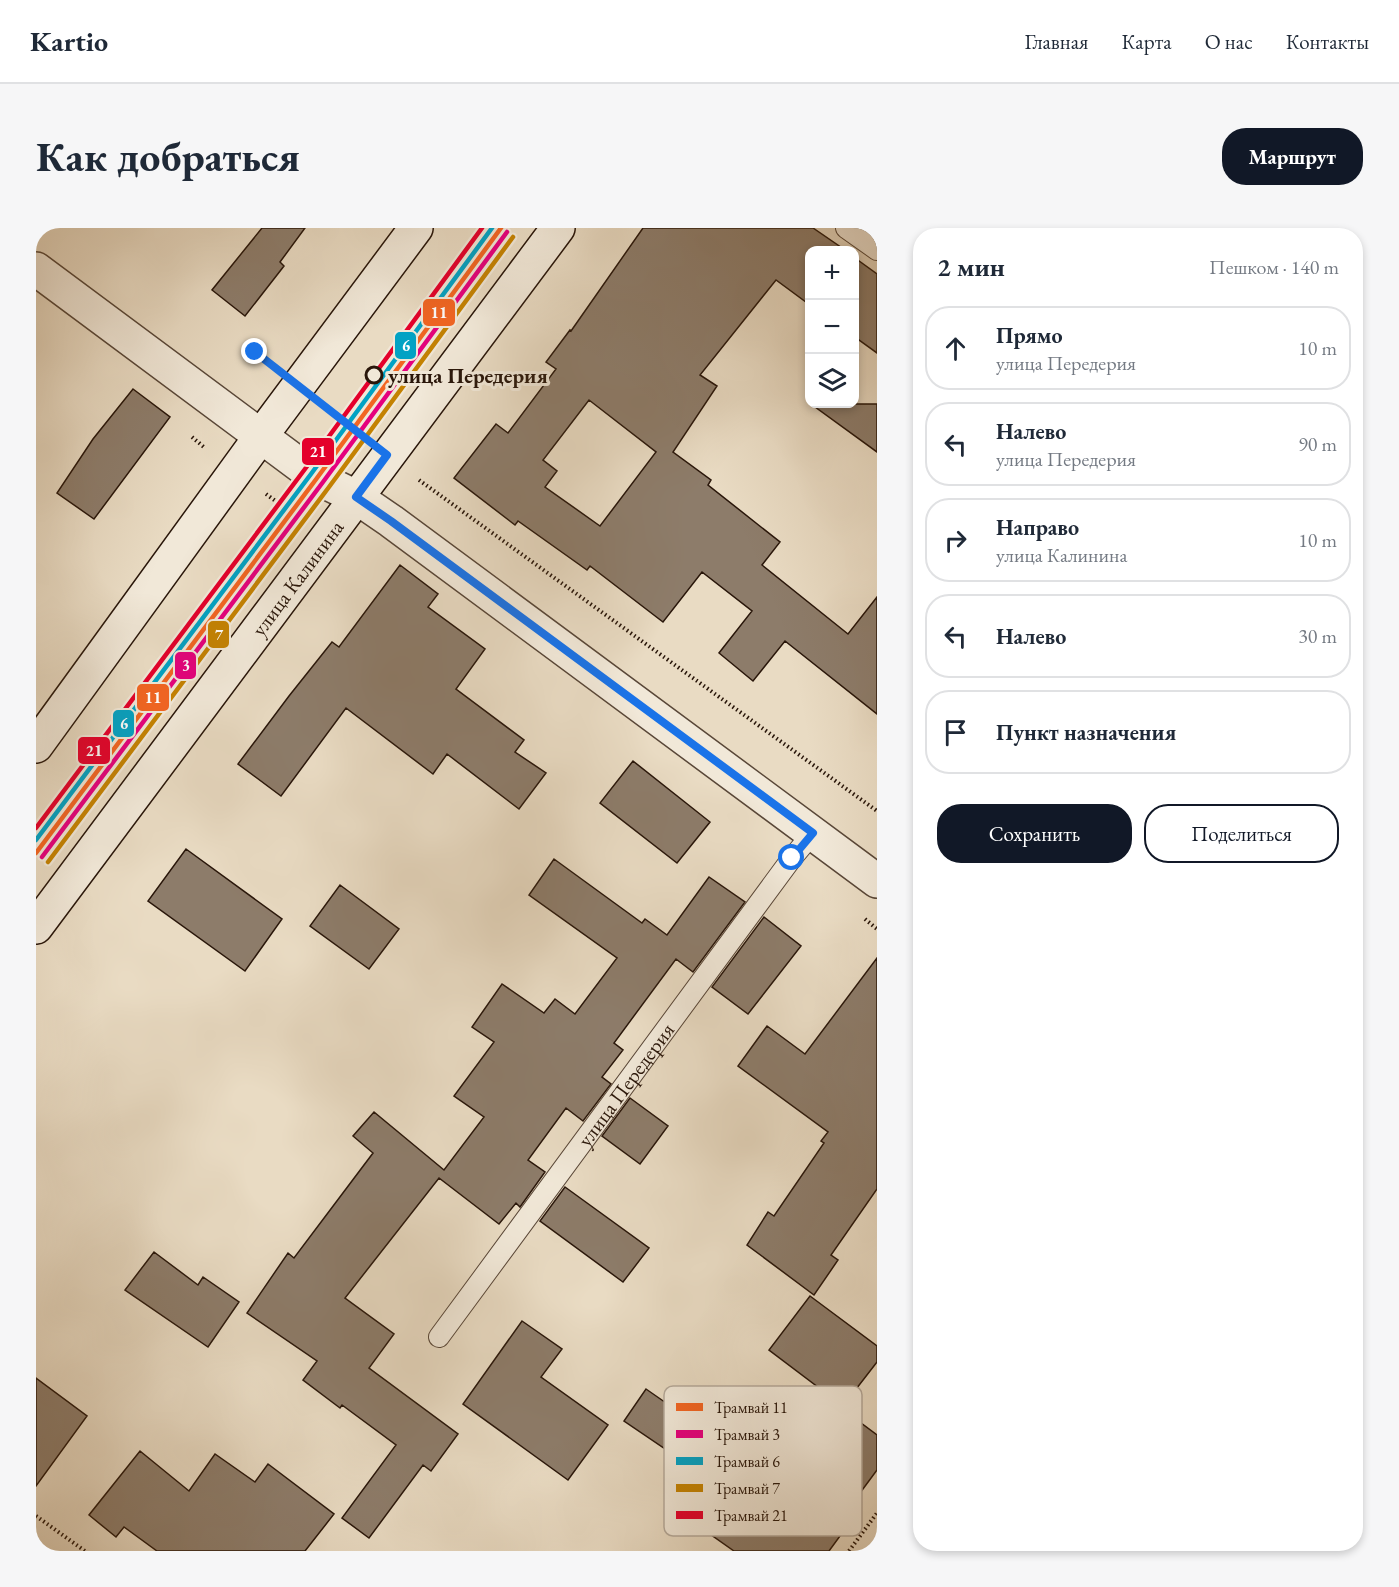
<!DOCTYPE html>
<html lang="ru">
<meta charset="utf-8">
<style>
:root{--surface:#fff;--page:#f6f6f7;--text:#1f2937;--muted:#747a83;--line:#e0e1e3;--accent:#111827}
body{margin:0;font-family:"EB Garamond",serif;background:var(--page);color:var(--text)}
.controls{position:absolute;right:18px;top:18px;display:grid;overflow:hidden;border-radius:12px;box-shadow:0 3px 9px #0003}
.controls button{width:54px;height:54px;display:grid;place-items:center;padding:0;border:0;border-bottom:2px solid var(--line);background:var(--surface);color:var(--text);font:30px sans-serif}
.stop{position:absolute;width:18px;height:18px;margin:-14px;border:4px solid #1a73e8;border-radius:50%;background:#fff}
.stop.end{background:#1a73e8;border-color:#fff;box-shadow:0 2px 6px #0008}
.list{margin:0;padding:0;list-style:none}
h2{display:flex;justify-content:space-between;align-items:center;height:78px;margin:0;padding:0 24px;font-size:26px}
h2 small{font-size:20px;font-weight:400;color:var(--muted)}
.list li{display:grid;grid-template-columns:39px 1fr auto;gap:18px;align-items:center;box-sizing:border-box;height:84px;margin:0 12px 12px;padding:0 12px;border:2px solid var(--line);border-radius:24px}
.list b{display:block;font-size:22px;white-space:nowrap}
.list p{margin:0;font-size:20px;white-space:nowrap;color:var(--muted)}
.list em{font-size:20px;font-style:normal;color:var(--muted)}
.actions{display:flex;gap:12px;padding:18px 24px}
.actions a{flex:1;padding:14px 0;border:2px solid var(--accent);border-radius:24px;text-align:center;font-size:21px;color:var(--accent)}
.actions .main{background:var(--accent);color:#fff}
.icon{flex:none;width:33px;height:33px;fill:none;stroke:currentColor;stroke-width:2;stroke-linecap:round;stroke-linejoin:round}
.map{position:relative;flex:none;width:841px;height:1323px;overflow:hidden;border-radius:24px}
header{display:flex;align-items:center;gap:36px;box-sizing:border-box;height:84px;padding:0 30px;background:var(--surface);border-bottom:2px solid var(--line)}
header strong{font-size:28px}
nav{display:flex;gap:33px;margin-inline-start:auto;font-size:21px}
.intro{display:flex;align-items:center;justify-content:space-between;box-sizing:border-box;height:144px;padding:0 36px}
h1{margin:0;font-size:42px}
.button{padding:15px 27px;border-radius:24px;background:var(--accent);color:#fff;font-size:21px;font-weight:700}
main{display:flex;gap:36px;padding:0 36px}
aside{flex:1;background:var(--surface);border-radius:24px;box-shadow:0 3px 9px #0003}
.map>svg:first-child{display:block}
</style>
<header>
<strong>Kartio</strong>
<nav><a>Главная</a><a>Карта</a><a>О нас</a><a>Контакты</a></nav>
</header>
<div class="intro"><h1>Как добраться</h1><a class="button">Маршрут</a></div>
<main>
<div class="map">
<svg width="841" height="1323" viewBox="0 0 841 1323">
<rect width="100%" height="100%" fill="#e9dbc3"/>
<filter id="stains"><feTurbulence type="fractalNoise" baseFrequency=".00333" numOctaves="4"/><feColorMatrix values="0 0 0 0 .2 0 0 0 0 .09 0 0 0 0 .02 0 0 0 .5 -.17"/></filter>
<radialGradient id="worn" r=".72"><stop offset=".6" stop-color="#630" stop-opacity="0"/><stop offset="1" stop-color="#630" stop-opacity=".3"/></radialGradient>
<!-- building -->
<path fill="#8d7c6a" stroke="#29160a" stroke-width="1.5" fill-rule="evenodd" d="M226 0H269L244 34 248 38 209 88 176 62Z
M607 0H777L809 22H774V77L740 52 664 147 681 158 637 224 675 252 672 257 744 314 726 337 812 406 841 369V486L749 413 717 453 683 425 716 383 666 344 627 394 554 338 551 342 482 293 479 297 418 250 460 196 472 205 520 141 510 134 534 102 535 103ZM553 172 620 224 564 298 509 259 521 243 507 232Z
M819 30 841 46V125L819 109Z
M97 161 134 189 58 291 21 265 57 211Z
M775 176H841V224Z
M364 337 402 366 392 379 449 421 420 461 488 512 479 524 510 545 483 581 411 526 397 546 310 480 245 568 202 536 253 468 296 414 303 419Z
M597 533 674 594 641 635 564 575Z
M150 621 246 691 209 743 112 673Z
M518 631 606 695 609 691 631 707 673 649 709 674 657 744 640 731 578 815 587 822 566 849 575 856 547 893 530 880 492 932 509 944 484 979 480 975 463 996 403 950 309 1070 358 1106 333 1140 422 1206 395 1243 387 1237 333 1310 306 1290 360 1217 306 1177 304 1180 267 1152 281 1133 211 1085 252 1025 258 1030 337 925 317 908 338 884 408 942 448 889 418 868 458 814 436 799 466 756 508 785 519 771 539 786 581 730 493 667Z
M304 657 363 701 333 741 274 698Z
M728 689 765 718 712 786 676 759Z
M841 730V961L795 1027 802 1032 778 1067 711 1017 732 984 738 988 788 915 785 913 792 904 702 838 731 798 769 826Z
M594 870 632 898 604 936 566 908Z
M529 959 613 1020 587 1054 504 993Z
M118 1024 162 1057 167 1049 203 1074 172 1119 89 1062Z
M774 1068 841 1118V1134L807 1178 733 1122Z
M486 1093 526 1121 505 1149 572 1197 532 1252 427 1176Z
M0 1150 51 1188 0 1258Z
M610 1161 669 1202 675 1194 732 1237 734 1234 750 1246 801 1177 841 1207V1242L807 1288 815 1293 793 1323H698L634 1278 660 1242 588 1193Z
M104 1223 153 1263 179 1226 219 1254 232 1236 298 1286 269 1323H121L88 1299 80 1309 53 1287Z"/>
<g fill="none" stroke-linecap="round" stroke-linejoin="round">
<defs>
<g id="lane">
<path d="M810 0 841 22"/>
<path id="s1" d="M403 1109 756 630 777 605"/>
</g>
<path id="street" d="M0 41 281 250 320 269 355 293 841 653"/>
<g id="secondary">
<path d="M0 518 225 208 380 0"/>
<path id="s2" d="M0 699 522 0"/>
</g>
</defs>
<!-- lane casing -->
<use href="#lane" stroke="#594738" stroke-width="22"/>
<!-- street casing -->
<use href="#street" stroke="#594738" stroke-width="36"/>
<!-- secondary casing -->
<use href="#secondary" stroke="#29160a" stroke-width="36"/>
<!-- path -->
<path stroke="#29160a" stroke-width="4" stroke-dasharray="1.5 3" stroke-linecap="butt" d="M219 124 232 135
M293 181 322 205
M156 209 169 220
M383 252 841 583
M230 266 260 288
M829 691 841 701
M0 1288 49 1323
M813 1323 841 1285"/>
<!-- lane -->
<use href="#lane" stroke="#f1e8d8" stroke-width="20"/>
<!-- street -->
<use href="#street" stroke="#f1e8d8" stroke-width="33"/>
<!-- secondary -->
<use href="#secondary" stroke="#f1e8d8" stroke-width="33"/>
<defs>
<path id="tram-1" d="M0 625 281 250 465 0"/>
<path id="tram-2" d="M6 629 287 254 471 4"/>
<path id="tram-3" d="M0 612 275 246 456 0"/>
<path id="tram-4" d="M12 634 293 259 477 9"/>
<path id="tram-5" d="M0 600 269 241 446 0"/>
</defs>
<!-- tram-1 casing -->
<use href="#tram-1" stroke="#f1e8d8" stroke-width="9"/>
<!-- tram-2 casing -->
<use href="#tram-2" stroke="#f1e8d8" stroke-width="9"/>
<!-- tram-3 casing -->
<use href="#tram-3" stroke="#f1e8d8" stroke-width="9"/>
<!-- tram-4 casing -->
<use href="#tram-4" stroke="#f1e8d8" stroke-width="9"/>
<!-- tram-5 casing -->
<use href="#tram-5" stroke="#f1e8d8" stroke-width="9"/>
<!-- tram-1 -->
<use href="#tram-1" stroke="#f26522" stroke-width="4.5"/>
<!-- tram-2 -->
<use href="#tram-2" stroke="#e5007d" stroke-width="4.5"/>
<!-- tram-3 -->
<use href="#tram-3" stroke="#02a2c4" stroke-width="4.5"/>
<!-- tram-4 -->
<use href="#tram-4" stroke="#c48202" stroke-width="4.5"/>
<!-- tram-5 -->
<use href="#tram-5" stroke="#e4002b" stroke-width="4.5"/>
</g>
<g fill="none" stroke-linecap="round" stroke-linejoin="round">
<!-- route -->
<path stroke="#1a73e8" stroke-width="8" d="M219 124 351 227 320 269 355 293 777 605 756 630"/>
</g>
<!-- markers -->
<circle fill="#f1e8d8" stroke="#29160a" stroke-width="3" cx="338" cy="147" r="8"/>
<g text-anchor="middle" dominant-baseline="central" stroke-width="6" stroke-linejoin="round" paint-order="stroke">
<!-- stop labels -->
<g font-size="21" font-weight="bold" fill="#29160a" stroke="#f1e8d8" text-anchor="start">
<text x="352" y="147">улица Передерия</text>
</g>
<!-- street labels -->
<g font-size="21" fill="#29160a" stroke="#f1e8d8">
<text stroke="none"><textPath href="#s2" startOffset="436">улица Калинина</textPath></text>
<text stroke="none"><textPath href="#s1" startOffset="314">улица Передерия</textPath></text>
</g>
</g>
<!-- legend -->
<rect x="628" y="1158" width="198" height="150" rx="9" fill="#f1e8d8" stroke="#b5a99a" stroke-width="1.5"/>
<rect x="640" y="1175" width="27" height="8" fill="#f26522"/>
<rect x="640" y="1202" width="27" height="8" fill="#e5007d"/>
<rect x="640" y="1229" width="27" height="8" fill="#02a2c4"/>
<rect x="640" y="1256" width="27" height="8" fill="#c48202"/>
<rect x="640" y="1283" width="27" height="8" fill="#e4002b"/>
<g font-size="16" fill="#29160a">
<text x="678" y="1185">Трамвай 11</text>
<text x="678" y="1212">Трамвай 3</text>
<text x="678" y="1239">Трамвай 6</text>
<text x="678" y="1266">Трамвай 7</text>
<text x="678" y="1293">Трамвай 21</text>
</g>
<g stroke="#f1e8d8" stroke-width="2">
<rect x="386" y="70" width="34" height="29" rx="6" fill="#f26522"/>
<rect x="358" y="103" width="23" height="29" rx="6" fill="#02a2c4"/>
<rect x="265" y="209" width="34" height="29" rx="6" fill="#e4002b"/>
<rect x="171" y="392" width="23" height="29" rx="6" fill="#c48202"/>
<rect x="138" y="423" width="23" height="29" rx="6" fill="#e5007d"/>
<rect x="100" y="455" width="34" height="29" rx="6" fill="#f26522"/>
<rect x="76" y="481" width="23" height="29" rx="6" fill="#02a2c4"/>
<rect x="41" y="508" width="34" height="29" rx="6" fill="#e4002b"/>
</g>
<g font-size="16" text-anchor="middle" font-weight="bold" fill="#fff">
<text x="403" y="90">11</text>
<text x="370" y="123">6</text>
<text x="282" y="229">21</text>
<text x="183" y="412">7</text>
<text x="150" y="443">3</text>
<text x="117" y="475">11</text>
<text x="88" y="501">6</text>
<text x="58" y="528">21</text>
</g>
<rect width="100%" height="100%" filter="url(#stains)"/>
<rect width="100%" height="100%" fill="url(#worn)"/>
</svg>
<div class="controls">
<button>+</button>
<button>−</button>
<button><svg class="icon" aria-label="layers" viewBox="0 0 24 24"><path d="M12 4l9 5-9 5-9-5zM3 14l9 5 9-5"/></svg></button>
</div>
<div class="stop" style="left:756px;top:630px"></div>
<div class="stop end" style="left:219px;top:124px"></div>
</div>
<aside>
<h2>2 мин<small>Пешком · 140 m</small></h2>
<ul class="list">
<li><svg class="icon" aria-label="ahead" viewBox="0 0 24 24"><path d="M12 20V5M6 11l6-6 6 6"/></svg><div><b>Прямо</b><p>улица Передерия</p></div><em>10 m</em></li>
<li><svg class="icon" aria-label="left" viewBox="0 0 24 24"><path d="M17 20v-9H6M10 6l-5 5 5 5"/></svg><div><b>Налево</b><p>улица Передерия</p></div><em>90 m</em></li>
<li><svg class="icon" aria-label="right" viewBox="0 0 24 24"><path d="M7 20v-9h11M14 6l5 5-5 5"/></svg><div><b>Направо</b><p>улица Калинина</p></div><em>10 m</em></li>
<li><svg class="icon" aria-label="left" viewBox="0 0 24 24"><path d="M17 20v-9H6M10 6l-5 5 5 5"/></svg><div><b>Налево</b></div><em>30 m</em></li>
<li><svg class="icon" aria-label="arrive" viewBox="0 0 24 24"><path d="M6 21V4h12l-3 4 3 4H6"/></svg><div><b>Пункт назначения</b></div></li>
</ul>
<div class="actions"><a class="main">Сохранить</a><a>Поделиться</a></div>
</aside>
</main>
